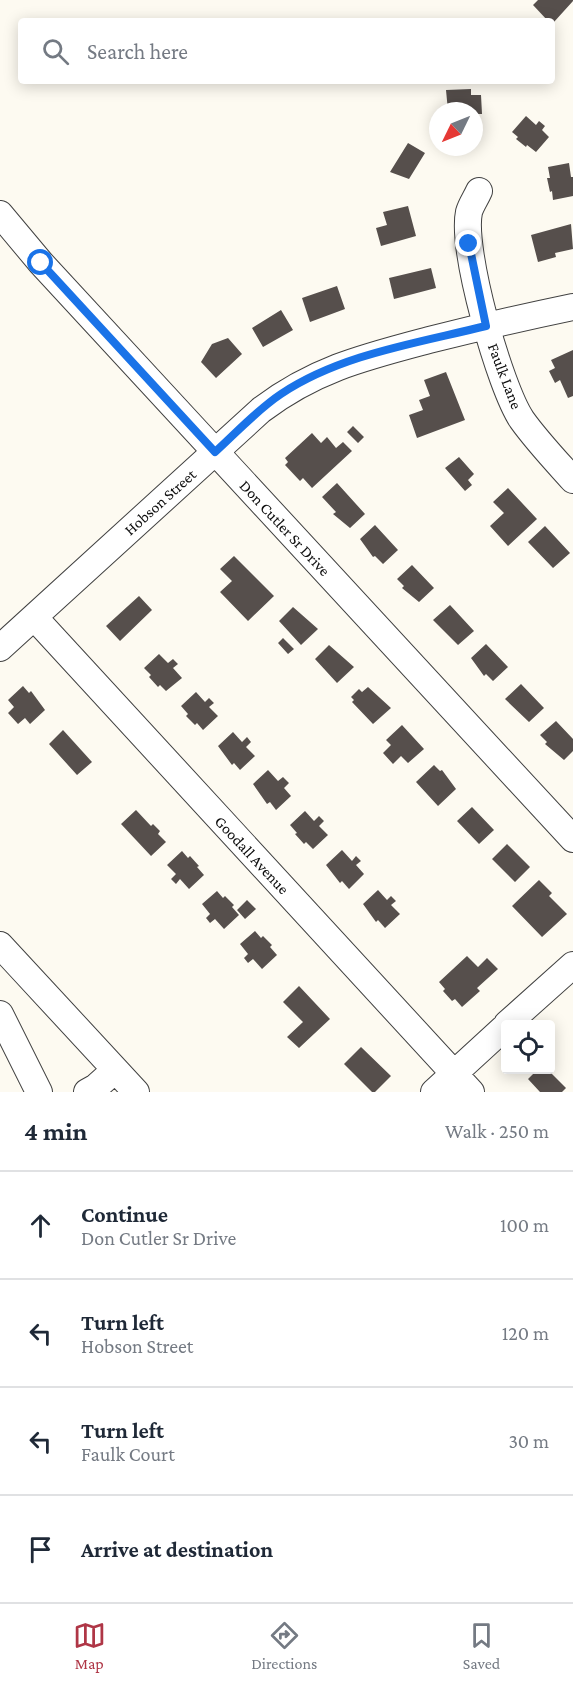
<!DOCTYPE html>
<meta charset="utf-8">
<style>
:root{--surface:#fff;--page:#f6f6f7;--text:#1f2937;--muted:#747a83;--line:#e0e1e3;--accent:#af3646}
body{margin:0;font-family:"Crimson Pro",serif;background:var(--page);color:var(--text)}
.controls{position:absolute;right:18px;bottom:18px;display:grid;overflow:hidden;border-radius:6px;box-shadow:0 3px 15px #0003}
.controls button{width:54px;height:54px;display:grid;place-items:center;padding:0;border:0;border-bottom:2px solid var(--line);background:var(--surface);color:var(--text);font:30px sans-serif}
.compass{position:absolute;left:429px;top:102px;width:54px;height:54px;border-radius:50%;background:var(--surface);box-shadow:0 3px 15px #0003;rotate:227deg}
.stop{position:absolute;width:18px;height:18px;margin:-14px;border:4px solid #1a73e8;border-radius:50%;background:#fff}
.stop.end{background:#1a73e8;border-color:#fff;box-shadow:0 2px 6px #0008}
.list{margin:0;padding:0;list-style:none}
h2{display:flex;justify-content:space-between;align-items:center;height:78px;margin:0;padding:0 24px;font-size:26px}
h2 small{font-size:20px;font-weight:400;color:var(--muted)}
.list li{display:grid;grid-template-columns:39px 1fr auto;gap:18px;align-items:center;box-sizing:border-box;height:108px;padding:0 24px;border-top:2px solid var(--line)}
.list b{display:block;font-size:22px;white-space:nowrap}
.list p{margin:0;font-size:20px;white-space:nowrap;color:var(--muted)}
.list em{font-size:20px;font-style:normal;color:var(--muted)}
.icon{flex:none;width:33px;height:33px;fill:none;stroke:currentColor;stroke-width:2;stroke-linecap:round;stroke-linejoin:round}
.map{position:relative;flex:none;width:573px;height:1092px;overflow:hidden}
.search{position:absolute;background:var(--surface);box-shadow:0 3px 15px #0003;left:18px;right:18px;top:18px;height:66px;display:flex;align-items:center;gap:15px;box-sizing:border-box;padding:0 21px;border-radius:6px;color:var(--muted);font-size:22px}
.sheet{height:510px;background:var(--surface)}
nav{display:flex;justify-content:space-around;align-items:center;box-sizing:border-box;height:84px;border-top:2px solid var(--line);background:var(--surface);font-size:16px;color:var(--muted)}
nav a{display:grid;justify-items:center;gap:3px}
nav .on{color:var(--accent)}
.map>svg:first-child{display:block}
</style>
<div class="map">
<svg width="573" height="1092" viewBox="0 0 573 1092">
<rect width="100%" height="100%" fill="#fdfaf1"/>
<!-- building -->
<path fill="#564f4c" d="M538 0H573V1L554 22 552 20 548 21 533 5Z
M471 89V95H481L482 114H474V111H448L446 90Z
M526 116 536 125 539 121 545 126 542 130 549 137 536 152 527 145 526 147 516 139 518 137 512 132Z
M408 143 425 153 409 179 390 172Z
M569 163 571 177H573V196L553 200 552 191 550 192 547 178H550L548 167Z
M408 206 416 236 381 246 376 228 387 225 383 212Z
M571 224 573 249 555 253 556 257 538 262 531 235Z
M431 268 436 288 394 299 389 278Z
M337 286 345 309 310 322 302 298Z
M281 310 293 330 263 347 252 328Z
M228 338 242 354 216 378 201 362 212 344Z
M573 350V396L568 398 560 380 555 383 549 371 555 368 551 360Z
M446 372 465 420 417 438 409 415 423 410 419 400 430 396 424 380Z
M353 426 364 437 358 443 347 432Z
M312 433 321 443 327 437 336 448 343 442 352 451 312 488 303 478 300 481 285 465 288 462 285 458Z
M459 457 474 474 468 480 472 485 465 491 445 468Z
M337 483 365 514 350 528 333 514 336 512 322 497Z
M508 488 537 519 508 546 490 526 504 513 493 502Z
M375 525 398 550 383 564 375 556 373 557 360 539Z
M545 526 570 553 553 568 528 542Z
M234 556 274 596 248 621 220 592 232 581 220 569Z
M412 565 434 588 419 602 402 588 404 586 397 579Z
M139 596 152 610 120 641 106 626Z
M450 605 474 631 458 645 433 620Z
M293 607 318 629 301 645 279 621Z
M283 638 294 649 288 654 278 643Z
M486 644 508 667 493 681 486 674 484 676 471 658Z
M329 645 354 667 337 683 315 659Z
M159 654 168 663 173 659 178 664 173 668 182 678 166 691 160 685 158 687 149 677 151 675 144 668Z
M521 684 544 708 529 722 505 699Z
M23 686 29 693 31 691 45 710 30 724 25 718 18 724 8 713 14 707 8 700Z
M368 687 391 708 373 724 352 702 354 700 351 697 359 689 362 692Z
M196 692 205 702 209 698 214 703 209 707 218 716 203 730 197 723 195 725 186 716 188 714 181 706Z
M556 721 573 739V751L564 760 545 744 547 742 540 735Z
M402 725 424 749 408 763 401 756 393 764 383 753 391 745 386 740Z
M63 730 92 762 77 775 49 744Z
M233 732 242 742 247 737 251 742 246 747 255 756 240 770 234 763 232 765 218 746Z
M434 765 440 771 442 770 456 789 438 806 416 782Z
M268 770 278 781 283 777 289 783 284 788 291 796 276 810 270 802 267 804 253 784Z
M472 807 494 830 479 844 457 821Z
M136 810 151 826 153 824 160 831 158 834 166 842 151 856 121 824Z
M305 811 314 821 319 816 324 821 319 826 328 835 313 849 306 842 304 844 295 834 297 833 290 825Z
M507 844 530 867 515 882 492 859Z
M342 850 352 861 356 856 361 861 356 865 364 874 349 889 342 881 340 883 326 865Z
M182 851 188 858 190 856 199 866 197 867 204 875 189 889 180 879 176 884 171 879 176 874 167 865Z
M539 880 552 893 549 896 567 914 542 937 512 906Z
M378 890 387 900 391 896 396 901 391 905 400 914 385 928 378 920 376 922 363 904Z
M217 891 223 898 225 896 234 905 232 907 239 915 224 929 215 919 210 923 206 918 210 914 202 904Z
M247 900 256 909 245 919 237 910Z
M255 931 261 938 263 936 272 945 270 947 277 955 262 969 253 959 248 963 244 958 248 954 240 944Z
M467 956 478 967 487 958 498 969 477 988 480 991 462 1007 455 999 452 1001 443 991 445 989 439 982Z
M299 986 330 1019 299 1048 287 1037 303 1022 283 1002Z
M361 1047 391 1076 375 1092H372L344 1064Z
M537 1070H548L566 1088 562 1092H540L528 1079Z"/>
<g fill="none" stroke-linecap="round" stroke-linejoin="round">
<defs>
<path id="minor" d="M479 191C476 198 471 205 469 212 461 250 500 388 522 420 537 441 556 461 573 480
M0 214 41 263 573 839
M34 617 471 1092
M0 648 261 410C315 369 365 357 429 340 477 328 525 317 573 307
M0 945 136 1092
M0 1014 39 1092
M507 1024 573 965
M87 1092 96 1087 115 1070
M434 1092 506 1026"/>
</defs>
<!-- minor casing -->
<use href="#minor" stroke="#414141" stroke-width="28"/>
<!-- minor -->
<use href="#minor" stroke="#fff" stroke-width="26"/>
</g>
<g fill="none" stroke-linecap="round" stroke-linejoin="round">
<!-- route -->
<path stroke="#1a73e8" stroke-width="8" d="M41 263 215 452C237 432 257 410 281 394 341 354 418 343 486 326L469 244"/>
</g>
<g text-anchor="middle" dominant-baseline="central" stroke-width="6" stroke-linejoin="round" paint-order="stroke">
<!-- street labels -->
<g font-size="16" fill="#0e0e0e" stroke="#fff">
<text transform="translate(505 376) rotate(69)">Faulk Lane</text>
<text transform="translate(160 502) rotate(-42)">Hobson Street</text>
<text transform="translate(285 528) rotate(47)">Don Cutler Sr Drive</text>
<text transform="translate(252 855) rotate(47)">Goodall Avenue</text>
</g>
</g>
</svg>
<div class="controls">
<button><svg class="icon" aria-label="locate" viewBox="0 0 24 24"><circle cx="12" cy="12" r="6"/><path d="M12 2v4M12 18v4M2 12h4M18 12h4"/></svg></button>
</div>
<svg class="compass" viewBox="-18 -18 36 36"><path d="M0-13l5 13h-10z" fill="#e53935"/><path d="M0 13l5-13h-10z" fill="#747a83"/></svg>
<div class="stop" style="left:41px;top:263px"></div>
<div class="stop end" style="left:469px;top:244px"></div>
<div class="search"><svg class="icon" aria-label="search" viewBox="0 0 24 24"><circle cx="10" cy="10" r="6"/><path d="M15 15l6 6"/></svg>Search here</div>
</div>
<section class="sheet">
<h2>4 min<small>Walk · 250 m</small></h2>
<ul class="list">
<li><svg class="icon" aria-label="ahead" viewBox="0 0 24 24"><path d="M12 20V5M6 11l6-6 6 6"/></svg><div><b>Continue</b><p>Don Cutler Sr Drive</p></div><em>100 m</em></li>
<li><svg class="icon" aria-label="left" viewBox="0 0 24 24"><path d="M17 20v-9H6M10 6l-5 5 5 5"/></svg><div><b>Turn left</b><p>Hobson Street</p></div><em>120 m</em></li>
<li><svg class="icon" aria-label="left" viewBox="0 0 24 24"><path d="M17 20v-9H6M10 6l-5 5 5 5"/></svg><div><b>Turn left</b><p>Faulk Court</p></div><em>30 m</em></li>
<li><svg class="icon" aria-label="arrive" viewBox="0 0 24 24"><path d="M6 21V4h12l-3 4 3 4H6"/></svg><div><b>Arrive at destination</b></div></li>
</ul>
</section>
<nav>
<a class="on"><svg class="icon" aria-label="map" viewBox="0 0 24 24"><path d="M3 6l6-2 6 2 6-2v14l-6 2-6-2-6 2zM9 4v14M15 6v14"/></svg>Map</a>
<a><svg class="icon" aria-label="directions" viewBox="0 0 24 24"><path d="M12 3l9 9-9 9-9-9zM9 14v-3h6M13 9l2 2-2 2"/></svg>Directions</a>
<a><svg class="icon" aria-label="saved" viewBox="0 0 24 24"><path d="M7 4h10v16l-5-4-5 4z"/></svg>Saved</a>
</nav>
